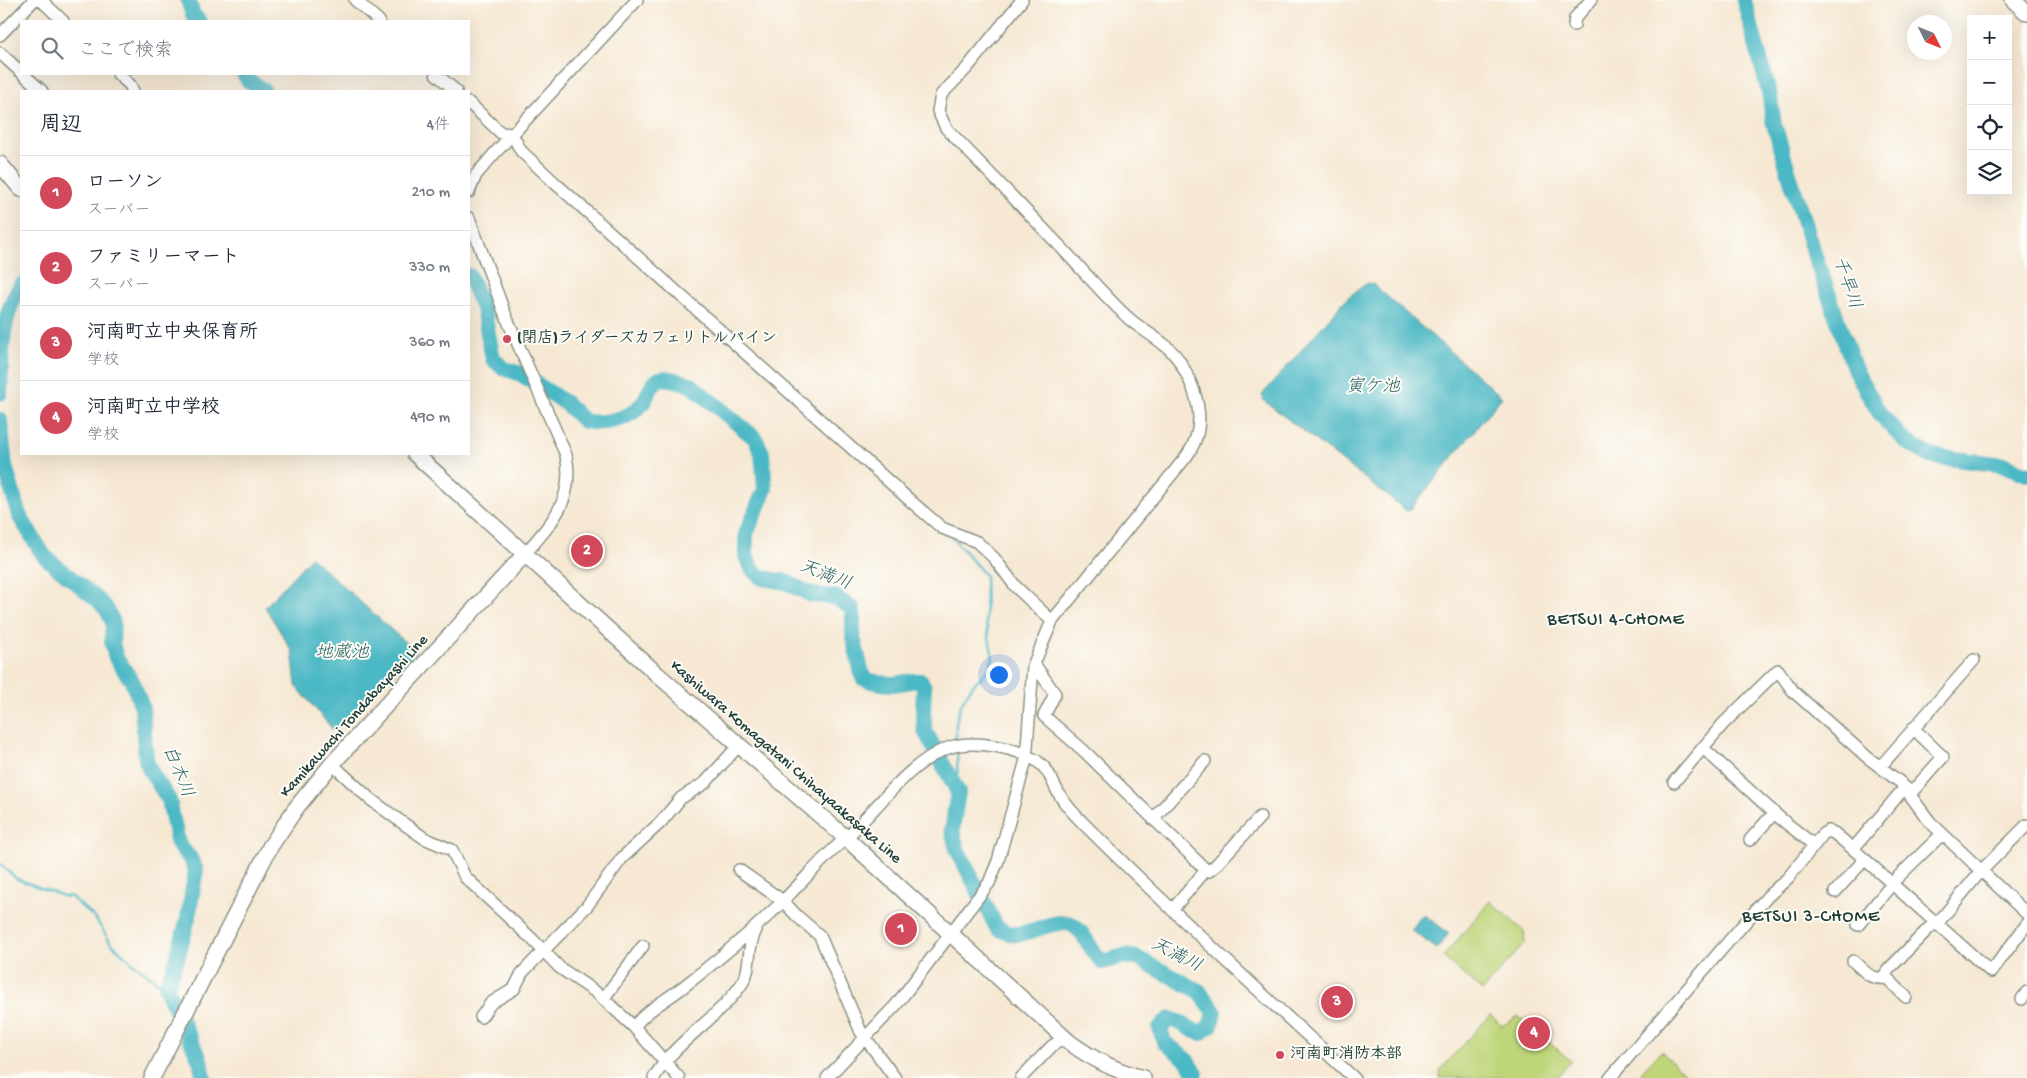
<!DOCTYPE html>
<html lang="ja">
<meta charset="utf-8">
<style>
:root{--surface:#fff;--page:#f6f6f7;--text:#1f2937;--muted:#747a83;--line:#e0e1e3;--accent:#d1495b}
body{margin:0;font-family:"Gochi Hand","Klee One",sans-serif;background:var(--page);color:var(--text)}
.controls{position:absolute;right:15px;top:15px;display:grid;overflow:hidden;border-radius:0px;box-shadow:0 5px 20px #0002}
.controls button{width:45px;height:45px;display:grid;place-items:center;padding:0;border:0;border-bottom:1px solid var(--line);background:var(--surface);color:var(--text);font:25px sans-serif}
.compass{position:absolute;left:1907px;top:15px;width:45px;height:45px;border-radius:50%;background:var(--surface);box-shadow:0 5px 20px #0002;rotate:133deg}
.you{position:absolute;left:998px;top:674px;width:18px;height:18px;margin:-12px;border:4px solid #fff;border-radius:50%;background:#1a73e8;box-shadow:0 0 0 8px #1a73e833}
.badge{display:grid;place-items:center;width:32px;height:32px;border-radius:50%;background:var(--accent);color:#fff;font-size:16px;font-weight:700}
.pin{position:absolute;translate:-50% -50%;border:2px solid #fff;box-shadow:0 1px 5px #0006}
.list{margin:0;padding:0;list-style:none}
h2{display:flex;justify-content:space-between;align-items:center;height:65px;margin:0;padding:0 20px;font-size:21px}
h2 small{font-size:16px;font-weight:400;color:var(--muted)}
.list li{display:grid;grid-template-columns:32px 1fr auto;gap:15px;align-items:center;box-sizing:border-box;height:75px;padding:0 20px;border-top:1px solid var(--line)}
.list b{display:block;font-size:19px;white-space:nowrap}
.list p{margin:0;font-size:16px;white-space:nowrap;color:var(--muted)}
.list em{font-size:16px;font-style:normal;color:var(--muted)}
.icon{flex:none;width:28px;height:28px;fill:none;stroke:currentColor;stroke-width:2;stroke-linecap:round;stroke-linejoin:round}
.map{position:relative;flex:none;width:2027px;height:1078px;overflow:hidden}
.search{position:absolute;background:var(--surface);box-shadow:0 5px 20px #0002;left:20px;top:20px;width:450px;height:55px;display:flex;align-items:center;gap:12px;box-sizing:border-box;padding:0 18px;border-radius:0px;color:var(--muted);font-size:19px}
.panel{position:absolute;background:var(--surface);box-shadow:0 5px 20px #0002;left:20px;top:90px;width:450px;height:365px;border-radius:0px}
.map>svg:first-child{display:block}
</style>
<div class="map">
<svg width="2027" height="1078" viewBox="0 0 2027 1078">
<rect width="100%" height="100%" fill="#fdfcf7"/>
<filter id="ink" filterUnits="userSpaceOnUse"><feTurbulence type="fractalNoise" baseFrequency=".02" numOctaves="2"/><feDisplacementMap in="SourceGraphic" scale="10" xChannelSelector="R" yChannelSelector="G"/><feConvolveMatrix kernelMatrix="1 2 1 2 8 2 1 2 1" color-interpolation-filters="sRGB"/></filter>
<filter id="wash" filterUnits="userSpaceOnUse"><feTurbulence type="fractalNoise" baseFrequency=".0096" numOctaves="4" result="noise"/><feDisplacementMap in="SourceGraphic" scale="20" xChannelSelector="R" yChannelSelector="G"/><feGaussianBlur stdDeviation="1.12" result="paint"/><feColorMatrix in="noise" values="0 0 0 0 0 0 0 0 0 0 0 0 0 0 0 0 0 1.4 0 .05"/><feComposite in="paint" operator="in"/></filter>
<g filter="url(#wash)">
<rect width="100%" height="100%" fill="#f6e8d3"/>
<!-- green -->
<path fill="#bed579" stroke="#6e8956" d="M1490 901 1524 931 1525 943 1482 991 1443 957Z
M1490 1015 1502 1026 1518 1016 1571 1061 1556 1078H1440V1070Z
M1661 1051 1689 1078H1635Z"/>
<!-- water -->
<path fill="#4bb8c5" stroke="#357a7c" d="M1367 283 1373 284 1502 397 1410 510 1407 511 1263 400 1262 395 1347 298Z
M311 557 416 652 335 732 296 686 292 651 265 607Z
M1423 914 1449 933 1437 949 1411 930Z"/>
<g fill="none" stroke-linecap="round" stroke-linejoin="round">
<!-- stream -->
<path stroke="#4bb8c5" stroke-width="2.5" d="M952 537 985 575 986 623 993 658 989 669 972 686 961 704 956 722V744
M957 749 958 792
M0 864 17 879 65 897 70 896 95 918 111 943 134 964 166 988"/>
<!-- river -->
<path stroke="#4bb8c5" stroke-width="16" d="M188 0 193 15 199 21
M1744 0 1769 92 1774 124 1809 239 1855 370 1880 414 1904 440 1930 456 2005 465 2027 474
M244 74 249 81 264 91
M469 276 483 308 493 359 503 368 521 374 564 402 584 421C603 425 629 420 642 404 648 397 650 383 660 379 669 377 683 382 691 385L755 438 762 453 765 489 746 534V556L753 570 762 578 786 582 812 595 835 597 853 609V637L863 678C872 682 883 684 894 684 904 683 911 680 921 681L924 687 923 713 925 731 958 792 952 830 957 849 997 928C1002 930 1007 933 1012 934 1030 936 1057 916 1073 925 1083 931 1092 952 1102 962L1125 956 1137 958 1199 991 1214 1011 1211 1025 1201 1033C1188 1030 1184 1022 1170 1019L1160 1028 1164 1042 1187 1060 1196 1073
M0 393C2 355 0 317 21 285
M0 420 5 466 19 515 44 556 99 601 107 610 113 622 112 643 116 658 132 681 142 707 146 760 151 772 169 800 178 844 190 858 196 870 188 918 176 962 166 988 200 1060 204 1078"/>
</g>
</g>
<g filter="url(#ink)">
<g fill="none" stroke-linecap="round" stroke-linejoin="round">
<defs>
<path id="minor" d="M41 0 63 21
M355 0 379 21
M1574 25 1575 18 1591 0
M0 35 34 0
M0 53 21 72
M23 74 42 91
M118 74 130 85 133 91
M436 74 456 91
M469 103 501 133 512 134
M512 134 521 151 555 183 914 504 942 528 977 542 994 558 1016 587 1052 621
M469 192 476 175 494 154 637 0
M469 218 505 314 566 455C575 500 552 522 525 554
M1033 666 1037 668 1055 694 1044 716 1084 751 1206 870
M1703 748 1781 819 1814 845
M332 764 370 799 400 821 424 838 452 850 465 877 532 939 560 968 597 993 634 1027 679 1078
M1880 767 1974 660
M1674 782 1723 724 1778 670 1793 691 1867 757 1901 783 1930 822 2027 914
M1911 793 1943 757 1913 728
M1153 819 1205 761
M1750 840 1774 813
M1853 849 1900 793 1906 788
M739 870 783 901 797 916 820 936 861 1032 895 1078
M1835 892 1865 859
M1172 910 1206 870 1209 871 1215 866 1260 817
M1858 925 1897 878 1942 834
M1936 925 1981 871 2027 825
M1853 961C1866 972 1869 980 1887 978L1906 997
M1883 978 1888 970 1934 923
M603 999 643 946
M2022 999 2027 992
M481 1017 491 1003 514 989 522 973 587 906 622 858 661 822 681 798 705 783 740 744
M634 1027C647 1009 670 998 687 984 720 958 752 932 782 902 804 880 824 857 847 837 876 810 909 762 948 748 973 739 1015 747 1037 761 1051 771 1052 784 1061 797 1069 810 1082 822 1093 833 1178 917 1266 998 1354 1078
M654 1078C675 1040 719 1019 743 982 752 967 746 948 756 930
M827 1078 896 1005 989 883 998 861 1026 760 1033 666 1052 621 1186 457C1209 426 1198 392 1180 362 1167 341 1142 332 1125 315 1101 292 1080 267 1057 243 1020 205 983 166 946 128L938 111 941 95 967 68 1022 0
M1021 1078 1052 1046 1064 1038
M1610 1078 1768 896 1788 878 1823 834 1828 831 1834 833 1852 848 1991 972 2027 924"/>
<path id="major" d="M2013 0 2027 13
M0 164 21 189
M415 454 658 675 846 838 1069 1042C1092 1059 1115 1071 1143 1078
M152 1078 270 847 296 808 332 764 525 554"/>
</defs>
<!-- minor casing -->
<use href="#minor" stroke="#8a9284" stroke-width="14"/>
<!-- major casing -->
<use href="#major" stroke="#8a9284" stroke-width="18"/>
<!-- minor -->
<use href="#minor" stroke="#fff" stroke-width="11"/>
<!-- major -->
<use href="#major" stroke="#fff" stroke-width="15"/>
</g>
</g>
<!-- markers -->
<g fill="#d1495b" stroke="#fdfcf7" stroke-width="2">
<circle cx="507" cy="339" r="5"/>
<circle cx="1280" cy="1055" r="5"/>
</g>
<g text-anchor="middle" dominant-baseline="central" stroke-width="4" stroke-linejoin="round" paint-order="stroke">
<!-- poi labels -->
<g font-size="16" font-weight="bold" fill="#1f3d34" stroke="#fdfcf7" text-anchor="start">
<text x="517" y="339">(閉店)ライダーズカフェリトルパイン</text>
<text x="1290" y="1055">河南町消防本部</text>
</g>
<!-- street labels -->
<g font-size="16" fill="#1f3d34" stroke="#fdfcf7">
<text transform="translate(355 717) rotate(-48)">Kamikawachi Tondabayashi Line</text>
<text transform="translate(785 763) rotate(41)">Kashiwara Komagatani Chihayaakasaka Line</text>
</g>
<!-- water labels -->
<g font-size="18" font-style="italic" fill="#2c6260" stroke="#fdfcf7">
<text transform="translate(1846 283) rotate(71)">千早川</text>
<text x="1373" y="387">寅ケ池</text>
<text transform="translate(825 576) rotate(21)">天満川</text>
<text x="342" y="653">地蔵池</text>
<text transform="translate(177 772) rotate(68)">白木川</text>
<text transform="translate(1176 956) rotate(27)">天満川</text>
</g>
<!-- neighbourhood labels -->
<g font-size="18" letter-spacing="1" fill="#1f3d34" stroke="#fdfcf7">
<text x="1616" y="620">BETSUI 4-CHOME</text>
<text x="1811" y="917">BETSUI 3-CHOME</text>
</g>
</g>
</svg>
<div class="controls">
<button>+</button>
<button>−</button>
<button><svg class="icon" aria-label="locate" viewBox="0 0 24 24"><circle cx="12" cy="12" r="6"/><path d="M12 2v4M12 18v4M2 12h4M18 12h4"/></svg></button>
<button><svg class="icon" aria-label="layers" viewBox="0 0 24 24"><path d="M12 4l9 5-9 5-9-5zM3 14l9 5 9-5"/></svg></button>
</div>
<svg class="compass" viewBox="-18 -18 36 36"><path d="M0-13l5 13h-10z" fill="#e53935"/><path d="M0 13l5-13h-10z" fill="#747a83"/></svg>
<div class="you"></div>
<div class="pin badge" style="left:901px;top:929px">1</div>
<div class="pin badge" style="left:587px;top:551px">2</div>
<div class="pin badge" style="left:1337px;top:1002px">3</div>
<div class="pin badge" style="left:1534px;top:1033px">4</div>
<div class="search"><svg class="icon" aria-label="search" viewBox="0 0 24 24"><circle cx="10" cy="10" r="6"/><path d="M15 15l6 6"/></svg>ここで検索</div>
<section class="panel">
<h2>周辺<small>4件</small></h2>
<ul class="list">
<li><span class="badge">1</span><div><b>ローソン</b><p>スーパー</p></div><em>210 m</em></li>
<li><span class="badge">2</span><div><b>ファミリーマート</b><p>スーパー</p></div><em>330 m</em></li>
<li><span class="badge">3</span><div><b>河南町立中央保育所</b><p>学校</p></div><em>360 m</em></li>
<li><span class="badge">4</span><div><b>河南町立中学校</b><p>学校</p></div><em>490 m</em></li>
</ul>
</section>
</div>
